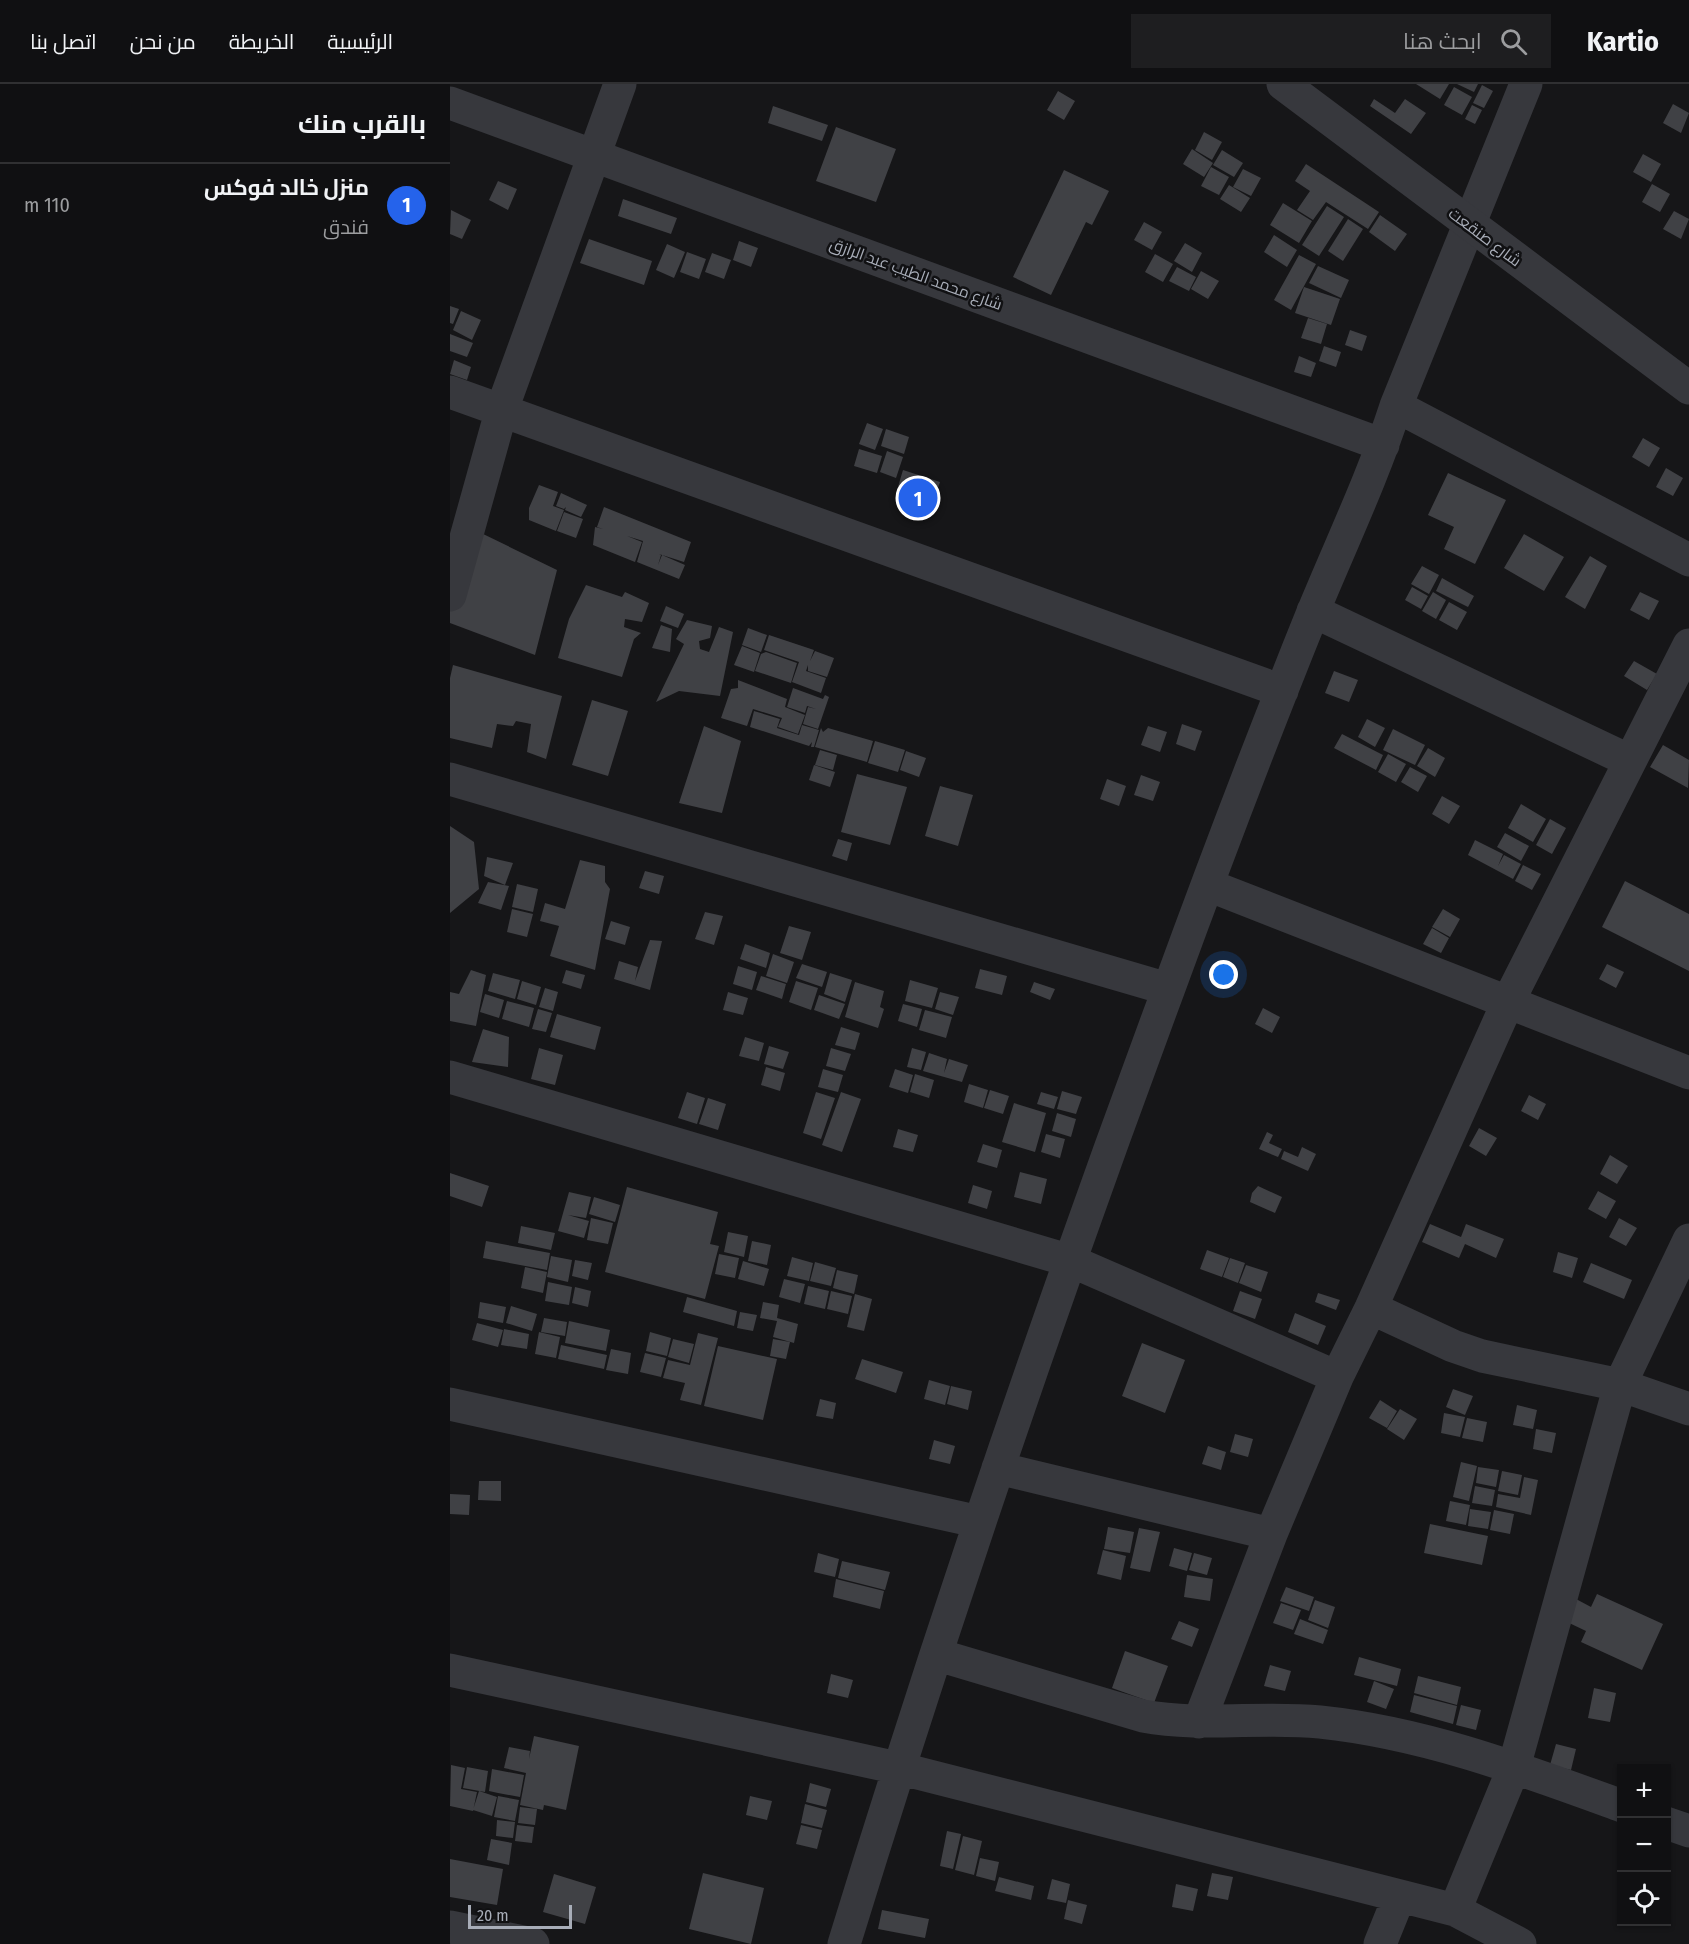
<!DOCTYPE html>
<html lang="ar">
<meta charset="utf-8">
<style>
:root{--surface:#101012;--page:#1e1e20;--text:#f1f3f6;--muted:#9c9d9f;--line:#303032;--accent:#2563eb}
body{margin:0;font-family:"Fira Sans Condensed",Cairo,sans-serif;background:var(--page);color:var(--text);direction:rtl}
.controls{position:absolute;right:18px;bottom:18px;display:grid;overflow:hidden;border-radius:0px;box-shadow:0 2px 4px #0004}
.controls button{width:54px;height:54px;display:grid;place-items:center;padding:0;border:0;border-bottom:2px solid var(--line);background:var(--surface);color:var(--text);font:30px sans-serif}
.scale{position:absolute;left:18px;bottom:15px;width:104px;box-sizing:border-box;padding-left:6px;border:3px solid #a8adb8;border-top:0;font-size:16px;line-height:21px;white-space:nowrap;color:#a8adb8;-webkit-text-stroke:4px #111113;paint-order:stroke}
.you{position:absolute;left:774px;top:891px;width:21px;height:21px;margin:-15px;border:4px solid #fff;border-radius:50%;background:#1a73e8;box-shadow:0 0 0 9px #1a73e833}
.badge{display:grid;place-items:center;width:39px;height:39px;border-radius:50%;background:var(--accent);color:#fff;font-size:20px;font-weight:700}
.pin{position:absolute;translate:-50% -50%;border:3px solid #fff;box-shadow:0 2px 6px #0006}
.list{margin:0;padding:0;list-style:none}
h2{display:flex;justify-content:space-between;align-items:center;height:78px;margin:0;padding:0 24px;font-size:26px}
h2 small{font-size:20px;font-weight:400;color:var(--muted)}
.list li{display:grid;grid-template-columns:39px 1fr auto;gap:18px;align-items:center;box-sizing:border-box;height:84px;padding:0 24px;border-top:2px solid var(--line)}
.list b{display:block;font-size:22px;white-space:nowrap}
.list p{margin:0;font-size:20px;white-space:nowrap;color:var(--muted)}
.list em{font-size:20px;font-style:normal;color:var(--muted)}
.icon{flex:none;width:33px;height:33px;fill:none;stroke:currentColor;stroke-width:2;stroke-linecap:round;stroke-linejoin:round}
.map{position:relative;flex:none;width:1239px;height:1860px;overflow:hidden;direction:ltr}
header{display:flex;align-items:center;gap:36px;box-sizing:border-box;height:84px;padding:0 30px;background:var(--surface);border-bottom:2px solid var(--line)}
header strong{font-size:28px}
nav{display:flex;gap:33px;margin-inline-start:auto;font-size:21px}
.search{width:420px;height:54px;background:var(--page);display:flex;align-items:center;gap:15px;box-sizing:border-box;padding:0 21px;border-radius:0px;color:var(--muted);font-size:22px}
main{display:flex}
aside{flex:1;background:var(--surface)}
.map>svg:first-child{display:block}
</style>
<header>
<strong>Kartio</strong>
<div class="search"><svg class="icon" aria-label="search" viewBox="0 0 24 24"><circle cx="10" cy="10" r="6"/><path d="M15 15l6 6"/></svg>ابحث هنا</div>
<nav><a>الرئيسية</a><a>الخريطة</a><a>من نحن</a><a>اتصل بنا</a></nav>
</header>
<main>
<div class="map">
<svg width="1239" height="1860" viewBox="0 0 1239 1860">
<rect width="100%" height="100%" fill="#161618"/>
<!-- building -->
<path fill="#404145" d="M966 0H999L990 15Z
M1007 0H1028L1024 8Z
M1032 1 1043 7 1034 24 1023 19Z
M1004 3 1022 13 1012 31 994 21Z
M608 7 625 17 614 36 597 26Z
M924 15 945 29 955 15 976 29 961 50 920 22Z
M1223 20 1239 29 1231 49 1213 39Z
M1022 21 1032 26 1025 40 1015 35Z
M323 22 378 41 372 57 318 39Z
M386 43 446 65 426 118 366 97Z
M754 48 772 58 762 76 745 66Z
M742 65 763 79 754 93 733 80Z
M772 66 793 79 784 93 763 81Z
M1193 70 1211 80 1201 98 1183 88Z
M856 80 929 128 918 145 876 118 863 136 847 126 860 107 845 97Z
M761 83 779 93 769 111 751 102Z
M793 85 811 94 801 112 783 103Z
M614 86 659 107 642 141 636 138 601 211 563 193Z
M48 97 67 105 58 126 39 116Z
M1202 100 1220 110 1210 128 1192 118Z
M779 101 800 114 791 128 770 115Z
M173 115 227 134 221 150 168 132Z
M833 119 862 137 849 159 820 141Z
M877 122 894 133 869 172 852 161Z
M1 126 21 136 12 155 0 150Z
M1224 127 1239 135 1231 155 1213 145Z
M930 131 957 150 945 167 919 148Z
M898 135 913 145 893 177 878 167Z
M694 138 712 148 702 166 684 156Z
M824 151 847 166 837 183 814 168Z
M139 155 202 177 194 201 130 179Z
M289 157 308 164 301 183 283 176Z
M735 159 752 169 742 188 724 177Z
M217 160 235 168 224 194 206 186Z
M237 168 256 175 249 195 230 188Z
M262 169 281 176 274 195 255 188Z
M705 170 723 180 713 198 695 188Z
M849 171 866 180 841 226 824 216Z
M868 182 899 196 891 214 859 199Z
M727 183 746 193 739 207 719 197Z
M751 187 769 197 758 215 741 205Z
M854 203 890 215 881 241 845 229Z
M0 222 9 225 3 240 0 239Z
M11 227 31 236 22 256 3 246Z
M858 234 877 240 871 260 851 254Z
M900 246 917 252 912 267 895 261Z
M0 250 23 259 17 273 0 267Z
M874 262 891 268 886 283 869 277Z
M849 272 866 279 861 293 844 288Z
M4 276 21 283 17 296 0 290Z
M417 339 433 345 425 366 409 360Z
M436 345 459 353 454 370 431 362Z
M1193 354 1210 364 1199 383 1182 373Z
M409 365 432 372 427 389 404 382Z
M437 367 453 373 446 394 430 388Z
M1216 384 1233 394 1223 412 1206 403Z
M453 386 490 398 483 418 447 406Z
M998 389 1056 416 1025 480 994 465 1004 443 978 431Z
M89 401 108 408 103 422 114 426 106 447 79 436V424Z
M111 409 137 421 131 433 115 426 116 423 114 425 106 422Z
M154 423 241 458 234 478 209 470 211 471 208 481 212 471 235 481 229 495 187 478 193 457 177 452 192 458 185 478 143 461 145 443 153 445 147 443Z
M114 428 133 435 126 454 107 447Z
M29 448 107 486 85 571 0 539V519Z
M1074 450 1114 473 1094 507 1054 484Z
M1140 472 1157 482 1135 525 1115 513Z
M972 482 989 491 979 510 961 500Z
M992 494 1024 512 1018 523 986 507Z
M136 501 172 513 175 508 199 519 192 538 175 535 174 543 191 549 184 555 172 593 108 574 119 535Z
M962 503 978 512 971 525 955 516Z
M983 508 996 516 986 535 972 527Z
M1190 508 1209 517 1199 536 1180 526Z
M999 518 1017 528 1007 546 989 536Z
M216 522 234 530 228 544 210 537Z
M237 536 262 542 260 554 249 557 250 565 259 568 269 543 283 548 270 612 229 607 206 618 234 560 226 555Z
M211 541 222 545 220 568 202 564Z
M298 544 317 551 311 568 292 561Z
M319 551 364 566 360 577 365 567 384 574 377 593 358 587V581L356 587 376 594 371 609 342 598 349 578 314 566Z
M292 562 310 569 304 588 284 581Z
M316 568 347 579 341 599 305 587 311 570Z
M1184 577 1207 590 1197 606 1174 592Z
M3 581 112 612 96 675 77 668 81 640 66 637 63 642 47 640 42 664 0 654V594Z
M884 587 908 596 899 618 875 609Z
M288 596 337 615 335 623 355 631 348 650 328 643 332 634 303 625 297 642 271 634 281 605 288 604Z
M343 604 373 615 375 611 379 613 368 645 353 640 358 623 366 625 357 622 355 629 337 623Z
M142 616 178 627 158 692 122 681Z
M304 627 330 635 327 644 349 651 352 641 369 646 364 663H361L362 658 359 662 300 643Z
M917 635 935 644 925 663 908 653Z
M732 640 752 647 745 667 726 660Z
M254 642 291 657 272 729 229 719Z
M698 642 717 648 710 668 691 661Z
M371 644 373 648 378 644 423 657 417 678 365 663Z
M943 645 975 661 965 681 933 666Z
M892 650 933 671 926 686 884 664Z
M425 657 455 666 448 688 418 679Z
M1213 661 1239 676 1238 704 1200 683Z
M978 664 995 674 985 693 967 682Z
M370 666 387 671 383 686 365 681Z
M456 667 476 674 469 693 450 686Z
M938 670 956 680 946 698 928 688Z
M364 681 385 688 380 703 359 696Z
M960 683 977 692 968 708 951 698Z
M407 690 457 703 440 761 391 748Z
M691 691 710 698 703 717 684 711Z
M657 695 676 702 669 722 650 715Z
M490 702 523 711 508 762 475 752Z
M992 712 1010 722 999 740 982 730Z
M1071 720 1096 735 1083 758 1058 744Z
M1100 735 1116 744 1102 770 1086 761Z
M0 742 24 758 29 805 0 829Z
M1055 749 1079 762 1071 777 1047 763Z
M388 755 402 759 397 777 382 772Z
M1025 756 1053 770 1048 782 1054 771 1071 780 1063 795 1018 771Z
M37 773 63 779 55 801 34 792Z
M130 776 155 782V798L160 805 145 886 100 872 109 842 90 837 95 819 115 825Z
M1073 781 1091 790 1082 806 1065 797Z
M195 787 214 792 209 810 189 804Z
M1175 797 1239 830V887L1152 843Z
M38 798 59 802 51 826 28 819Z
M67 800 88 805 83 828 62 823Z
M62 825 83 830 77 853 57 848Z
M993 825 1010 835 1000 853 982 843Z
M255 828 273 832 264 861 245 855Z
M161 837 180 843 175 861 155 855Z
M339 842 361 848 352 876 330 869Z
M982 844 999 854 991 869 973 860Z
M200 856 212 857 200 906 164 895 169 877 188 883 185 897Z
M295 860 320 869 316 884 290 875Z
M323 870 344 878 337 899 316 892Z
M352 880 377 888 372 903 346 894Z
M1157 880 1174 888 1166 904 1149 895Z
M288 882 307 888 302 906 283 900Z
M530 885 557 892 552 911 525 904Z
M21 886 36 891 26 942 0 937V908L9 910Z
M116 886 135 891 131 905 112 899Z
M43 889 70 896 65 915 38 907Z
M380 889 402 896 395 918 374 910Z
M311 892 336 900 332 915 306 906Z
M460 896 488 904 482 924 455 917Z
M72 897 91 903 86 921 67 915Z
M346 897 368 904 361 926 339 918Z
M405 898 434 907 430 923 434 925 428 944 395 933Z
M584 898 605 905 600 916 580 908Z
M95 904 108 908 103 927 89 923Z
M278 908 298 914 293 931 273 926Z
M490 908 509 913 503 931 485 925Z
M35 910 54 916 49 934 30 928Z
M369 911 395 920 389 935 364 926Z
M57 917 84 924 79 943 52 935Z
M453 920 472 925 467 943 448 937Z
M813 924 830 933 822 949 805 940Z
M88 925 102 929 96 948 82 945Z
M475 926 502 933 496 954 469 946Z
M107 930 151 943 145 966 100 953Z
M391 943 410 949 405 966 385 961Z
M33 945 59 953 58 983 22 978Z
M295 953 314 959 309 977 289 972Z
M319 962 339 968 333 985 314 980Z
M89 964 113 971 105 1001 81 995Z
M381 964 401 970 395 987 376 982Z
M462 964 476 968 471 986 457 983Z
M479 969 497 975 494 989 499 975 518 981 512 998 473 987Z
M316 983 335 989 330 1007 311 1001Z
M373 985 393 991 388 1008 368 1003Z
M445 985 463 991 458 1009 439 1003Z
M465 990 484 996 479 1014 460 1008Z
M519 1000 538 1006 533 1024 514 1018Z
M540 1006 559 1012 553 1030 534 1024Z
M612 1007 632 1013 626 1030 607 1025Z
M237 1008 255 1014 247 1040 228 1034Z
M366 1008 385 1014 371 1055 353 1049Z
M391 1008 411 1015 392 1068 372 1061Z
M591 1008 608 1013 604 1025 587 1020Z
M1079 1011 1096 1020 1088 1036 1071 1027Z
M258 1014 276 1020 268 1046 249 1040Z
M564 1019 596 1029 585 1068 552 1058Z
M607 1029 626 1035 621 1053 602 1047Z
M1029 1044 1047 1054 1036 1072 1019 1062Z
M448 1045 468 1051 463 1068 443 1063Z
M817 1048 823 1051 819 1059 832 1065 828 1073 809 1065Z
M596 1050 615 1055 610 1074 591 1068Z
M533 1060 552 1066 547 1084 527 1078Z
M852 1063 866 1070 858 1087 831 1075 834 1067 848 1073Z
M1160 1071 1178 1082 1167 1100 1150 1090Z
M570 1088 597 1095 591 1120 564 1113Z
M0 1089 39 1102 32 1123 0 1112Z
M523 1101 542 1107 537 1125 518 1119Z
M808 1102 832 1113 825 1129 800 1118 802 1109Z
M177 1103 268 1128 260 1160 269 1162 255 1215 155 1188Z
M1148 1107 1166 1117 1156 1135 1138 1125Z
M119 1108 141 1113 136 1134 118 1131 139 1137 134 1154 108 1147Z
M144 1113 170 1121 165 1138 139 1130Z
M141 1134 163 1139 158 1160 137 1156Z
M1169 1134 1187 1144 1176 1162 1159 1153Z
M980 1140 1011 1153 1016 1140 1054 1155 1046 1174 1015 1160 1009 1174 972 1158Z
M71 1142 105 1149 101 1166 68 1159Z
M278 1148 298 1152 294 1173 274 1168Z
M36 1157 100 1169 97 1186 33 1174Z
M302 1157 321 1161 317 1181 298 1177Z
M757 1166 779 1174 772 1193 750 1185Z
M1108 1168 1128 1174 1122 1194 1103 1188Z
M269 1170 289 1174 285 1194 265 1190Z
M101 1172 122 1176 118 1198 97 1193Z
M342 1173 363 1179 359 1197 337 1192Z
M780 1174 795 1179 788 1199 773 1193Z
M125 1176 142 1179 138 1196 122 1192Z
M293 1177 319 1185 314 1202 288 1195Z
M365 1178 386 1184 381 1202 360 1197Z
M1141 1179 1182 1196 1174 1215 1133 1198Z
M796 1181 818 1188 811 1208 789 1199Z
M75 1183 97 1188 93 1209 71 1204Z
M387 1186 408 1191 404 1210 383 1204Z
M334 1195 355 1200 350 1219 329 1213Z
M98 1198 122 1203 119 1221 95 1217Z
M358 1202 379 1207 375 1225 354 1220Z
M125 1203 141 1207 138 1223 122 1219Z
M381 1207 402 1212 398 1230 377 1225Z
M790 1207 812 1215 805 1235 783 1227Z
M868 1209 890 1216 886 1226 865 1218Z
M405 1210 422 1215 414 1247 397 1243Z
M237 1213 287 1227 284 1242 233 1228Z
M30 1218 56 1223 53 1239 28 1234Z
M313 1218 329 1221 327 1234 348 1240 344 1259 323 1253 327 1237 310 1234Z
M61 1222 87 1230 82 1247 56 1239Z
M290 1228 307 1231 303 1247 287 1244Z
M845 1229 876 1242 868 1261 838 1248Z
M94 1234 117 1238 115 1252 91 1248Z
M119 1237 160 1246 156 1267 115 1259Z
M27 1239 53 1246 48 1263 22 1256Z
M54 1245 79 1250 77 1265 51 1261Z
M89 1248 110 1253 106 1274 85 1270Z
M200 1248 221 1254 217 1272 196 1267Z
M248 1249 268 1254 251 1321 230 1316 235 1299 213 1294 218 1276 240 1281Z
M223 1255 244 1260 239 1279 218 1273Z
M323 1255 340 1258 336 1275 320 1272Z
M692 1259 735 1276 715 1329 672 1312Z
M111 1261 157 1271 154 1285 108 1275Z
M268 1262 327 1275 313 1336 254 1322Z
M161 1265 181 1269 178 1290 156 1286Z
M195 1269 216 1274 211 1293 190 1288Z
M412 1275 453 1288 446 1309 405 1295Z
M479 1296 500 1302 495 1321 474 1315Z
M501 1302 522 1307 518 1326 497 1320Z
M1003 1305 1023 1312 1015 1331 996 1323Z
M370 1315 386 1319 383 1335 366 1332Z
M930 1316 947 1327 937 1344 919 1334Z
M1067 1321 1087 1326 1083 1345 1063 1341Z
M950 1325 967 1335 954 1356 937 1345Z
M994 1329 1015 1333 1010 1353 991 1349Z
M1017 1334 1037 1338 1033 1358 1012 1354Z
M1086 1345 1106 1349 1102 1369 1083 1365Z
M785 1350 803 1355 798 1373 780 1368Z
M484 1356 505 1362 500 1380 479 1375Z
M758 1362 776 1368 771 1386 752 1380Z
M1011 1378 1027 1382 1019 1417 1003 1413Z
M1028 1383 1049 1386 1046 1403 1026 1399Z
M1052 1387 1072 1391 1068 1411 1048 1407Z
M1074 1393 1088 1396 1081 1431 1046 1423 1048 1410 1070 1414Z
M29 1397H51V1417L28 1416Z
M1025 1402 1045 1406 1042 1422 1022 1419Z
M0 1410 20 1411 19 1431 0 1430Z
M1000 1417 1020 1421 1016 1441 996 1437Z
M1020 1425 1041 1428 1038 1445 1018 1442Z
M1044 1426 1064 1430 1060 1450 1040 1446Z
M980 1440 1038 1452 1032 1481 974 1469Z
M658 1443 684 1448 680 1469 654 1465Z
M689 1444 710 1448 700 1488 680 1484Z
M724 1464 742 1469 737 1487 719 1482Z
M653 1466 676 1472 671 1496 647 1490Z
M368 1469 389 1475 385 1493 364 1488Z
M744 1469 762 1474 757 1491 739 1486Z
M392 1477 440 1488 435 1506 388 1494Z
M737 1491 763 1495 760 1517 734 1513Z
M386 1495 434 1507 430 1525 383 1513Z
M836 1503 864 1513 859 1527 830 1517Z
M1147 1510 1213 1540 1192 1586 1131 1558 1136 1547 1115 1537 1126 1515 1141 1523Z
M865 1516 885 1523 878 1544 858 1536Z
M831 1519 851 1526 843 1546 823 1539Z
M850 1535 878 1546 873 1560 844 1550Z
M729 1537 749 1545 742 1563 721 1555Z
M675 1567 718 1582 704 1619 662 1604Z
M909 1573 951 1585 947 1602 904 1591Z
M820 1581 841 1587 835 1607 814 1602Z
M381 1590 403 1596 398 1614 377 1609Z
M968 1592 1011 1603 1007 1621 964 1609Z
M924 1597 944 1605 936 1625 917 1618Z
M1144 1604 1166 1609 1160 1638 1138 1634Z
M964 1611 1007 1622 1003 1640 960 1628Z
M1011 1621 1031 1626 1026 1646 1006 1641Z
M84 1652 129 1662 116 1726 94 1721 93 1726 70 1721 76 1689 54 1684 59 1663 80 1667 79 1675Z
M1106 1660 1126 1665 1121 1686 1100 1681Z
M1 1681 15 1684 11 1705 27 1708 23 1727 0 1722Z
M17 1683 38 1687 35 1708 13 1704Z
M42 1685 74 1691 70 1713 48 1709 49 1706 48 1709 39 1707Z
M360 1699 381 1705 376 1723 356 1718Z
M29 1707 47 1713 42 1732 23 1726Z
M48 1712 69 1716 65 1737 44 1733Z
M300 1712 322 1717 317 1736 296 1731Z
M355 1720 377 1726 372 1744 351 1739Z
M70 1723 87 1725 85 1741 68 1739Z
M47 1736 65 1738 63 1754 46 1752Z
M67 1741 84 1743 82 1759 65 1757Z
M351 1741 372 1746 367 1765 346 1760Z
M497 1747 511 1750 503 1785 490 1782Z
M513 1752 532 1757 524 1791 505 1786Z
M41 1755 62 1759 59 1781 37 1776Z
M530 1774 549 1778 545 1797 526 1792Z
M0 1775 53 1785 47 1821 0 1813Z
M253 1789 314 1804 301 1860 239 1845Z
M762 1789 783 1793 778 1816 757 1812Z
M104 1790 146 1803 135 1840 93 1828Z
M549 1793 584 1802 581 1816 545 1807Z
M602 1795 620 1800 616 1819 597 1815Z
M726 1800 748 1805 743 1827 722 1823Z
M618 1816 637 1821 632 1840 614 1835Z
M432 1826 479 1835 475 1854 428 1845Z"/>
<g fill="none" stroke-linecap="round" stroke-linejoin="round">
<!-- minor -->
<path stroke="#37383d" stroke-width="33" d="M0 19 933 361
M0 308 832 607
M946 322 1239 476
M0 511 51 328 170 0
M863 527 1180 677
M0 695 718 905
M758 801 1239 989
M0 993 621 1177 887 1293
M921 1224 1003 1262 1032 1272 1170 1301 1239 1325
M0 1320 530 1438
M548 1384 821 1450
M488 1571 693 1632C752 1643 811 1632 870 1638 975 1649 1073 1686 1172 1722
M0 1586 448 1684 1005 1826 1064 1683 1170 1301 1239 1156
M749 1638 821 1450 887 1293 921 1224 1057 920 1239 561
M1216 1739 1239 1747
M1005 1826 1070 1860
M0 1843 83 1860
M394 1860C493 1538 602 1219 719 904 765 778 813 652 863 528 891 460 923 393 946 322L1076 0
M930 1860 949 1813"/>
<!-- tertiary -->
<path stroke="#37383d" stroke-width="33" d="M833 0 1239 304"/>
</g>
<g text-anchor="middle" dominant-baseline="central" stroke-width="5" stroke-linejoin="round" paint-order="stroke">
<!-- street labels -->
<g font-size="16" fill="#a8adb8" stroke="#111113">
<text transform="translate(1035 153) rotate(37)">شارع صنقعت</text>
<text transform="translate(466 190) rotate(20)">شارع محمد الطيب عبد الرازق</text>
</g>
</g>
</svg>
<div class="controls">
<button>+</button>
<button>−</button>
<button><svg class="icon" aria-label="locate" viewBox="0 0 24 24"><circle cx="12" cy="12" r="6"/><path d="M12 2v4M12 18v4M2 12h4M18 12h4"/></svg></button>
</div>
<div class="scale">20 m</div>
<div class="you"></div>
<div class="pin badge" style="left:468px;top:414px">1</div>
</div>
<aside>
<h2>بالقرب منك<small></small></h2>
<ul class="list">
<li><span class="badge">1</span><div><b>منزل خالد فوكس</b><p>فندق</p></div><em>110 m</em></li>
</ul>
</aside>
</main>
